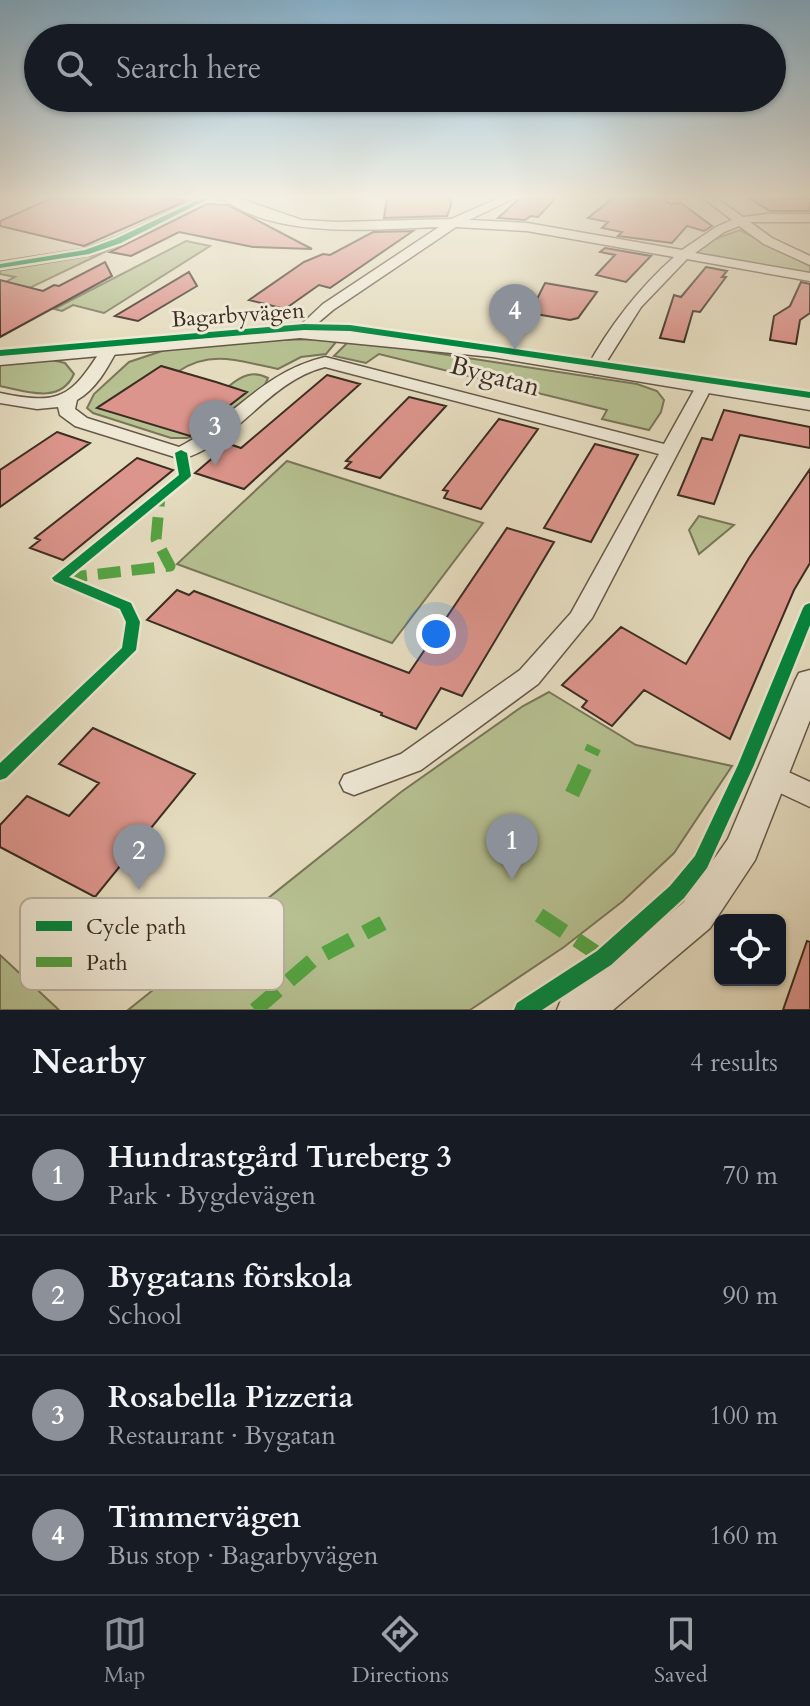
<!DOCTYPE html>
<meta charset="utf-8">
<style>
:root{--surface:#171b24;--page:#242831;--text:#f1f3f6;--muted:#9ea1a6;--line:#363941;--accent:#8c9099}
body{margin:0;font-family:Cardo,serif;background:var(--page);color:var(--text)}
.controls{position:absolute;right:24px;bottom:24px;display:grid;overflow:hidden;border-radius:12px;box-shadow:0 2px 6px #0004}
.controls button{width:72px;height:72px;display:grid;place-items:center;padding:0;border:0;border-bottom:2px solid var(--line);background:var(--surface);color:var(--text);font:40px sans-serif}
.you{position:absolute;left:436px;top:634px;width:28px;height:28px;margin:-20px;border:6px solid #fff;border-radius:50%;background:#1a73e8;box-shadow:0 0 0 12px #1a73e833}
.badge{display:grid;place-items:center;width:52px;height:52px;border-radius:50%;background:var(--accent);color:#fff;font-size:26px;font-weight:700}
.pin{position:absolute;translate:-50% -66px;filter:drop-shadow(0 2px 4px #0008)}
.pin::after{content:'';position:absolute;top:42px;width:28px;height:24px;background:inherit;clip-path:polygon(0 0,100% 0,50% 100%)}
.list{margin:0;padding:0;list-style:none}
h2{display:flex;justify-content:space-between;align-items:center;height:104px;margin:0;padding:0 32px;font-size:34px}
h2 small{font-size:26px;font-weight:400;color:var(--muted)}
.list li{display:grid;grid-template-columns:52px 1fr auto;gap:24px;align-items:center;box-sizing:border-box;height:120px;padding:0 32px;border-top:2px solid var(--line)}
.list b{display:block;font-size:30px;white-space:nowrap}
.list p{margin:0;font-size:26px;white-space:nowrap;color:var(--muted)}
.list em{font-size:26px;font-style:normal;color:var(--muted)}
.icon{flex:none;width:44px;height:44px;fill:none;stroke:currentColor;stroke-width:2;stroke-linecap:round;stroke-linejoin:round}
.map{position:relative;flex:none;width:810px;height:1010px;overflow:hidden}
.search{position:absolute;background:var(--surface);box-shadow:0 2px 6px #0004;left:24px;right:24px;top:24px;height:88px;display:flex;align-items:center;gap:20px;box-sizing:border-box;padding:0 28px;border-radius:44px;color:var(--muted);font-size:30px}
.sheet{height:584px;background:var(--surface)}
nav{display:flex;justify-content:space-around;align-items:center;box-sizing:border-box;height:112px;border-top:2px solid var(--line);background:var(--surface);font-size:22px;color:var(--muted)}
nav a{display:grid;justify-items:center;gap:4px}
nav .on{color:var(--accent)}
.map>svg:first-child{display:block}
</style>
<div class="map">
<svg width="810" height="1010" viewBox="0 0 810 1010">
<rect width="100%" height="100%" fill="#e5dcbf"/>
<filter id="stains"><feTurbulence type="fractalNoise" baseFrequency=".0025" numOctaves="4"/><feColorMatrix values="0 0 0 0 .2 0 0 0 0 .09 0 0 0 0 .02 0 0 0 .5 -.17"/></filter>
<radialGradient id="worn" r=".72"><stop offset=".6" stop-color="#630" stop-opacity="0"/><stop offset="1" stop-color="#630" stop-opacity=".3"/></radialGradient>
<!-- green -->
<path fill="#b6c091" stroke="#79765a" stroke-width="2" d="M740 230 810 266V275L693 253 712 240Z
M186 241 210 246 104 313 73 305 62 311 54 309Z
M108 248 111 249 0 302V285L15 277 0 274V270L44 263Z
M330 339 336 342 326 354 301 357 278 369C242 362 212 349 179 371L161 366 98 407 246 393 229 386C241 376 253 370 268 378L265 385 196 436 186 438H171L93 413 87 408 94 394 129 362 168 349 265 340Z
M348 342 376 344 637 384 657 391 664 400 661 412 649 430 602 419 607 410 379 354 366 363 334 356Z
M52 360 65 363 74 374C60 405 25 391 0 386V364Z
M287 461 483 523 392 643 177 564Z
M699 516 734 525 699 554 689 530Z
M549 692 636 745 732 766 674 853 623 901 564 947 470 1010H128L401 792 523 706Z
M0 955 59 1010H0Z"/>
<!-- building -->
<path fill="#dc958c" stroke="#3c2d23" stroke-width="2" d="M52 198H172L186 201 84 246 0 226V221Z
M387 198H451V205L447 216 384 218Z
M520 198H556L538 217 531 216 525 220 498 218Z
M613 198H663L670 204 681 203 712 226 704 231 687 226 672 243 618 236 622 232 602 228 608 222 588 218Z
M748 198H810V211H770Z
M207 204 228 205 312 249 253 247 179 232 131 256 110 252Z
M413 231 330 288 319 285 285 309 249 300 304 262 323 254 330 255 373 232Z
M605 248 651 256 626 282 596 275 615 255 600 252Z
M105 262 112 276 0 337V280L43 291 54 285 59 286Z
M706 267 727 271 722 277H726L700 312 693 311 684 342 660 338 674 295 681 297Z
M189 272 197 286 138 321 115 316Z
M801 282 810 284V313L800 320 796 344 770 340 774 316 790 306Z
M545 283 597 292 578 318 570 320 530 313Z
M161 366 216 382 247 392 190 436 97 408Z
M327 375 360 384 244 489 195 473 229 444 241 448Z
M409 397 446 406 380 478 345 468 351 462 346 461Z
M724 410 810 427V448L740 435 714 504 678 495 702 438 712 440Z
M499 419 538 429 481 509 444 498 448 491 443 490Z
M57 432 90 443 0 507V470Z
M595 444 638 455 591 542 544 528Z
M137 458 173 470 63 560 30 548 40 540 35 538Z
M810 469V563L794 590 730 739 644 690 612 726 582 707 587 701 562 685 621 627 686 664 749 558Z
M507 528 554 542 462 696 441 688 416 729 381 715 382 713 147 620 177 590 189 595 194 591 409 673Z
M93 728 195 774 95 897 0 847V825L27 796 69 816 99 783 59 764Z
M807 941 810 942V1010H783Z"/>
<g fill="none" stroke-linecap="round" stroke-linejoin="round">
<defs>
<path id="minor" d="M198 198H213L122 244 91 255 0 270V262L84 249 114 238Z
M222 198H238L302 220 338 222 451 219 499 198H514L469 220 527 223 682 250 716 227 732 220 703 198H716L743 217 767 214H810V222H750L772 238 810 256V265L764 244 739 226 724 232 695 253 810 273V281L687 259 641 307 600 372 594 374 586 369C609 327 638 289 674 257L527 231 456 227 333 310 300 338 292 333 323 304 439 227C375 229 276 240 222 198Z
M109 345 117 350C107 369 96 389 77 400L75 409 87 418 179 447C235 418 260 373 325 357L664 444 698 383H710L712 387 592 618 538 684 421 770 354 795 344 791 340 783 344 775 401 754 520 670 571 613 659 454 325 367C266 382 236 445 181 459L75 426 60 415 58 407 37 409 0 403V393C61 406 71 397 103 347Z
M773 765 810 782V807L763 785 759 777 763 769Z"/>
<path id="tertiary" d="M300 328C472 337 640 370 810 398V410L492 357 300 338 0 365V353Z
M810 670V720L755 860 710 928 613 1010H557L563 995 607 966 684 902 728 839 795 681 799 673Z"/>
</defs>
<!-- minor casing -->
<use href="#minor" stroke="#66594a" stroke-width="3"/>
<!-- tertiary casing -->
<use href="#tertiary" stroke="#66594a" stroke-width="3"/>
<!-- minor -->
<use href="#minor" fill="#eee8d5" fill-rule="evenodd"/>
<!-- tertiary -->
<use href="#tertiary" fill="#eee8d5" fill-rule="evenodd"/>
<!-- quiet-far1 -->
<path stroke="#54a442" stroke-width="11" stroke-dasharray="23 11" stroke-linecap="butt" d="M64 578 170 566 156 539 160 496"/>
<!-- quiet -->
<path stroke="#54a442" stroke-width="15" stroke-dasharray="30 15" stroke-linecap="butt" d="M572 794 594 747
M539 915 604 958
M255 1010 313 960 383 923"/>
<defs>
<path id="cycleway" d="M202 198H210L121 243 89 254 0 268V264L85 250 115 239Z
M304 324 350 325 810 392V398L350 331 304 330 0 356V350Z
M181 450 187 453 191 476 189 478 69 577 131 603 140 622 136 650 6 778 0 780V763L122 648 126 622 120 609 54 581 52 578 179 475 175 453Z
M810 603V625L754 765 707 868 684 898 611 965 542 1010H514L517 1003 597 951 670 886 695 856 738 765 803 608 805 605Z"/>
</defs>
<!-- cycleway casing -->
<use href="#cycleway" stroke="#eee8d5" stroke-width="5"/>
<!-- cycleway -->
<use href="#cycleway" fill="#00873e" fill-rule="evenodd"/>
</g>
<!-- sky -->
<linearGradient id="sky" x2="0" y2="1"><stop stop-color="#87b6d4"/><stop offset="0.58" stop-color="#f3efe2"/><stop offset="1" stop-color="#f3efe2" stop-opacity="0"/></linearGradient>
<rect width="810" height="339" fill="url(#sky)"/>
<g text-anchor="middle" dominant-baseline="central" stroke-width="6" stroke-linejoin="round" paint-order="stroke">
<!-- far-street labels -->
<g font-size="22" fill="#3c2d23" stroke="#eee8d5">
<text transform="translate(238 315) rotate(-4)">Bagarbyvägen</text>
</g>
<!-- street labels -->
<g font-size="26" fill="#3c2d23" stroke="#eee8d5">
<text transform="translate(495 376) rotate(15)">Bygatan</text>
</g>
</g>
<!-- legend -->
<rect x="20" y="898" width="264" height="92" rx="12" fill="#eee8d5" stroke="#b9b0a0" stroke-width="2"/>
<rect x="36" y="921" width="36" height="10" fill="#00873e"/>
<rect x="36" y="957" width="36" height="10" fill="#54a442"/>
<g font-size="22" fill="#3c2d23">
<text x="86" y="934">Cycle path</text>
<text x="86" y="970">Path</text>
</g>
<rect width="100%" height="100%" filter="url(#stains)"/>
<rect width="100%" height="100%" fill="url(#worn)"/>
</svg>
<div class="controls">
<button><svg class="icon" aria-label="locate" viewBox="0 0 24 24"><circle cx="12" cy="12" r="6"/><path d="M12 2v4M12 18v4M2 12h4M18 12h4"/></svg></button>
</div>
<div class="you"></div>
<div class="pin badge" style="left:512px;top:880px">1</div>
<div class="pin badge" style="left:139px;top:890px">2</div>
<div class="pin badge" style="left:215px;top:466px">3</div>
<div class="pin badge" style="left:515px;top:350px">4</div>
<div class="search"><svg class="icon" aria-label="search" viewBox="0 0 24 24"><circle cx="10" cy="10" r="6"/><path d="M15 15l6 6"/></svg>Search here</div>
</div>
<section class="sheet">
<h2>Nearby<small>4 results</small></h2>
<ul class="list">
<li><span class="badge">1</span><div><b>Hundrastgård Tureberg 3</b><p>Park · Bygdevägen</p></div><em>70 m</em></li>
<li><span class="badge">2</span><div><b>Bygatans förskola</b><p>School</p></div><em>90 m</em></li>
<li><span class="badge">3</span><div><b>Rosabella Pizzeria</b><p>Restaurant · Bygatan</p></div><em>100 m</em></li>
<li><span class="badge">4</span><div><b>Timmervägen</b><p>Bus stop · Bagarbyvägen</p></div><em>160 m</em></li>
</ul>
</section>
<nav>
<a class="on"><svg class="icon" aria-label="map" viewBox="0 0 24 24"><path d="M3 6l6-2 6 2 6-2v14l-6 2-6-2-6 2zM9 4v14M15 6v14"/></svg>Map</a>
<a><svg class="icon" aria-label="directions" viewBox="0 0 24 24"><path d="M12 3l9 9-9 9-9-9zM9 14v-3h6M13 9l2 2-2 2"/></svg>Directions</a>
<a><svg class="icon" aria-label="saved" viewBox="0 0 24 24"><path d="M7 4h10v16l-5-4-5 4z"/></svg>Saved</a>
</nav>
